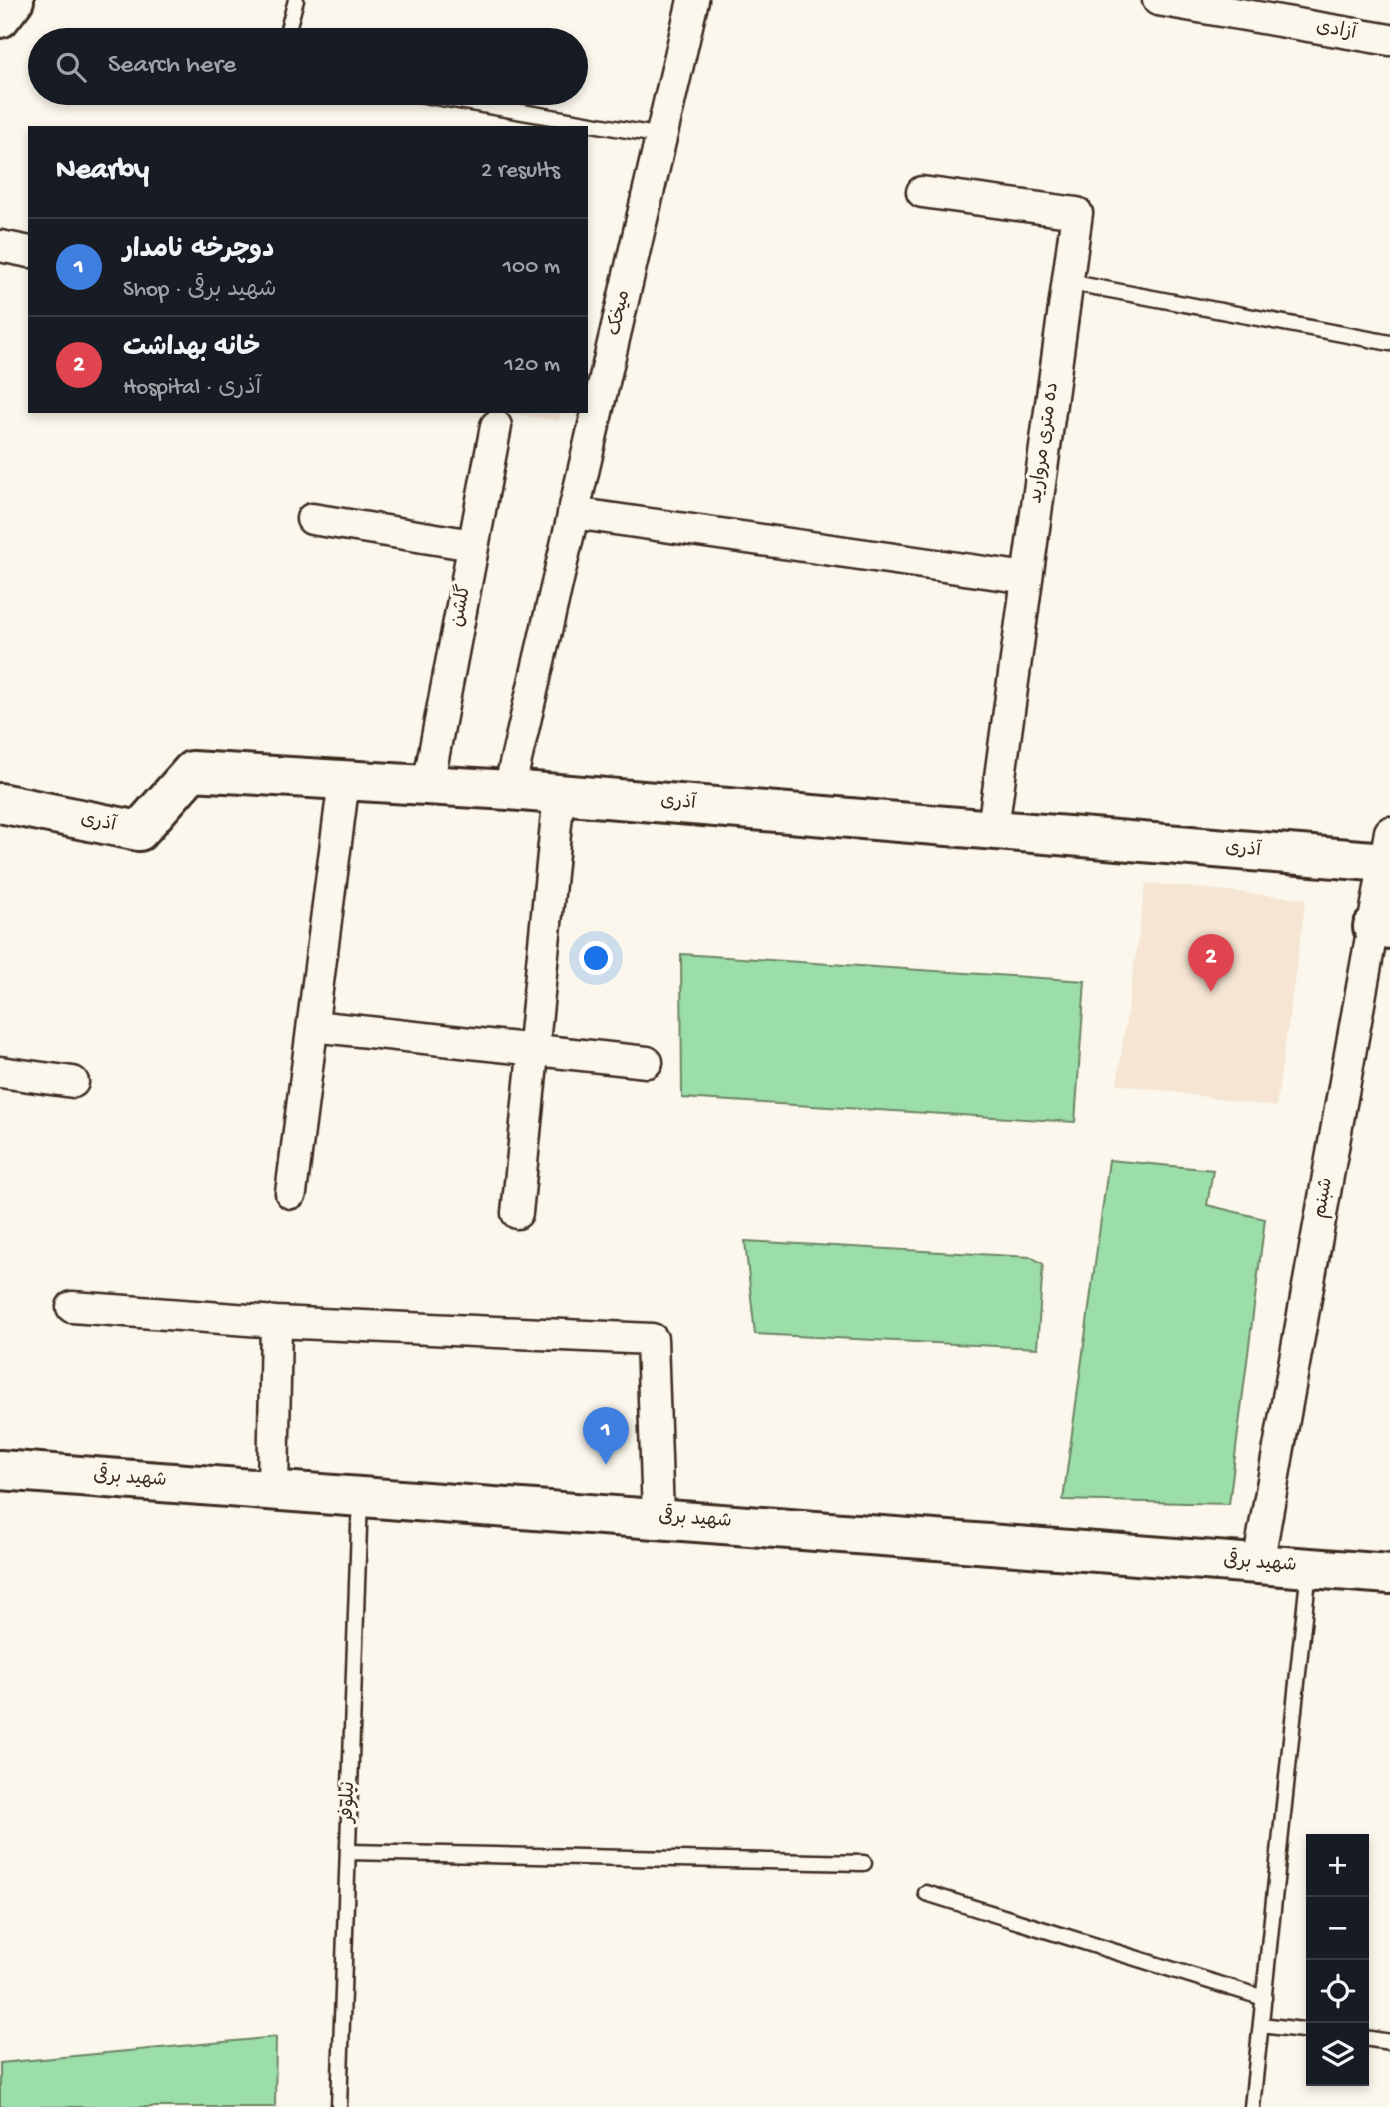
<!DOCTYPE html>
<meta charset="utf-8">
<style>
:root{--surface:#171b24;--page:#20242c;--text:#f1f3f6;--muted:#9ea1a6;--line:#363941;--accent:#1f6fb2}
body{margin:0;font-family:"Gochi Hand","Playpen Sans Arabic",sans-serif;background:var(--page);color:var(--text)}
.controls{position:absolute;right:21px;bottom:21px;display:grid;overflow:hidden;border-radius:0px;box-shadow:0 4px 10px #0003}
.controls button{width:63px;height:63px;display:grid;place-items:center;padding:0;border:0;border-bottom:2px solid var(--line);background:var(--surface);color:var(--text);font:35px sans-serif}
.you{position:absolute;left:597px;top:959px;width:24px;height:24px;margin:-18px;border:5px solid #fff;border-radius:50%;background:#1a73e8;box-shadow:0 0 0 10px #1a73e833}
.badge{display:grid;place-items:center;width:46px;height:46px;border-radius:50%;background:var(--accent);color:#fff;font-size:23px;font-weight:700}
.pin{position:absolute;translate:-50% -58px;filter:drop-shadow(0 2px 4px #0008)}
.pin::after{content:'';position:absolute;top:37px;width:24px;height:21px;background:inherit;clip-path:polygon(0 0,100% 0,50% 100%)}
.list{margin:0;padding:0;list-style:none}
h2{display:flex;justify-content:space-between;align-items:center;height:91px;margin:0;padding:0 28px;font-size:30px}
h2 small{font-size:23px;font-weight:400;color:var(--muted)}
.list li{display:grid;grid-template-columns:46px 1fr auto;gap:21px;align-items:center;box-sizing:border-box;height:98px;padding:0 28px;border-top:2px solid var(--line)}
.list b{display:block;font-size:26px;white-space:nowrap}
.list p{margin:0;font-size:23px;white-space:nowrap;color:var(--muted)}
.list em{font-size:23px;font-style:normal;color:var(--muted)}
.icon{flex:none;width:38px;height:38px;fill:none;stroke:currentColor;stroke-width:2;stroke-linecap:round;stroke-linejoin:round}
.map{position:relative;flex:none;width:1390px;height:2107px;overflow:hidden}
.search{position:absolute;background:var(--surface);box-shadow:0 4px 10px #0003;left:28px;top:28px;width:560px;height:77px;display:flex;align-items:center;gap:18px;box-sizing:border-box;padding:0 24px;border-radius:38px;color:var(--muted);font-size:26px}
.panel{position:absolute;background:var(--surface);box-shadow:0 4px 10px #0003;left:28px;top:126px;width:560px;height:287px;border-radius:0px}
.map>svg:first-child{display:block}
</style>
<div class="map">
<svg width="1390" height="2107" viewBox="0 0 1390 2107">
<rect width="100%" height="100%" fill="#fbf7ec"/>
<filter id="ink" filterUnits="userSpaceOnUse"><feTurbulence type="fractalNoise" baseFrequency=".0143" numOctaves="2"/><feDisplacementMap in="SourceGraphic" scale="14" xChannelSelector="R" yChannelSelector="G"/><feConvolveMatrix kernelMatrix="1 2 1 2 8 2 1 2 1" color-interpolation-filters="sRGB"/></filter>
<g filter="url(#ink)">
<!-- built -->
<path fill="#f5e5d2" d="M500 411H561L559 421Z
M1146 883 1306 899 1276 1107 1117 1084Z"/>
<!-- green -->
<path fill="#9cdea9" stroke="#6c8464" stroke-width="2" d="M681 954 1085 981 1075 1122 682 1098Z
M1109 1160 1213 1170 1207 1205 1265 1219 1229 1504 1063 1500Z
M745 1241 1031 1257 1043 1264 1037 1348 755 1334Z
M276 2037 275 2107H0V2063Z"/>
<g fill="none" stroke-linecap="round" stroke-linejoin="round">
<defs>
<path id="lane" d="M285 40 296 0
M412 93 662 136
M1068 282 1390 343
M348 1852 864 1863
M926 1893 1264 1998
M1261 2025 1311 2031
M1364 2038 1390 2042
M339 2107 360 1498
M1252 2107 1309 1569"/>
<path id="street" d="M1158 0 1390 40
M922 192 1077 213 993 828
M0 246 30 252
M573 513 1027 578
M312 519 473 545
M428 785 496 426
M509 790 693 0
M313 1026 647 1062
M0 1072 73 1082
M291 1193 344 780
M517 1213 559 794
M72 1307 276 1322 652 1339 658 1517
M273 1490 276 1322
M1258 1564 1390 832"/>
<path id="secondary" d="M0 18 14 0
M0 803 139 831 192 771 509 790 1385 862
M1373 927 1390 929
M0 1470 1390 1574"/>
</defs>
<!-- lane casing -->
<use href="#lane" stroke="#3b2a1e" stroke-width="19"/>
<!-- street casing -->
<use href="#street" stroke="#3b2a1e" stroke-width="35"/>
<!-- secondary casing -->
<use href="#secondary" stroke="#3b2a1e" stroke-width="44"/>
<!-- lane -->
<use href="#lane" stroke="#fbf7ec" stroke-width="14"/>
<!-- street -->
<use href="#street" stroke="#fbf7ec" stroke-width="30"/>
<!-- secondary -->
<use href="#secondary" stroke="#fbf7ec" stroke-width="38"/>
</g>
</g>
<g text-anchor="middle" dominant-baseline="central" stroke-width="7" stroke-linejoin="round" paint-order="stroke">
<!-- street labels -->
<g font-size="19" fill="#3b2a1e" stroke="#fbf7ec">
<text transform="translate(1336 31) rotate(10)">آزادی</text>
<text transform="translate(620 313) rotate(-77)">میخک</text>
<text transform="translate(1045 443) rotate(-82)">ده متری مروارید</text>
<text transform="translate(462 606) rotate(-79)">گلشن</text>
<text transform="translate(678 803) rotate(4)">آذری</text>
<text transform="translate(98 823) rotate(11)">آذری</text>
<text transform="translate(1243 850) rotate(5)">آذری</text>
<text transform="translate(1324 1198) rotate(-80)">شبنم</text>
<text transform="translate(130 1479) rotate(4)">شهید برقی</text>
<text transform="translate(695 1520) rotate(4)">شهید برقی</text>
<text transform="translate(1260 1564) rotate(4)">شهید برقی</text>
<text transform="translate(349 1802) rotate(-88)">نیلوفر</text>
</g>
</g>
</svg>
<div class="controls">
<button>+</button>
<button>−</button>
<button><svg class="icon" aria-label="locate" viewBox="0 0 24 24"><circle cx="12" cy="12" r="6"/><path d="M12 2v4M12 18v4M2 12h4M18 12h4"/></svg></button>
<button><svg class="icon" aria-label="layers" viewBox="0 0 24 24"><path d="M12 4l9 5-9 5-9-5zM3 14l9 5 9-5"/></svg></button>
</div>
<div class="you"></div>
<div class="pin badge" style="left:606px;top:1465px;background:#3f7fe0">1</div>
<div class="pin badge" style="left:1211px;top:992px;background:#e0444e">2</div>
<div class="search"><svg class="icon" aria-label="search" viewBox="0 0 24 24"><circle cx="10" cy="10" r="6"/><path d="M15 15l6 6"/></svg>Search here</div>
<section class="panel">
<h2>Nearby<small>2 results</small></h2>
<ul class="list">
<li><span class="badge" style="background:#3f7fe0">1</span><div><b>دوچرخه نامدار</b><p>Shop · شهید برقی</p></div><em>100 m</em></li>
<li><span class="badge" style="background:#e0444e">2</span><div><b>خانه بهداشت</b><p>Hospital · آذری</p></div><em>120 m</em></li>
</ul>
</section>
</div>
